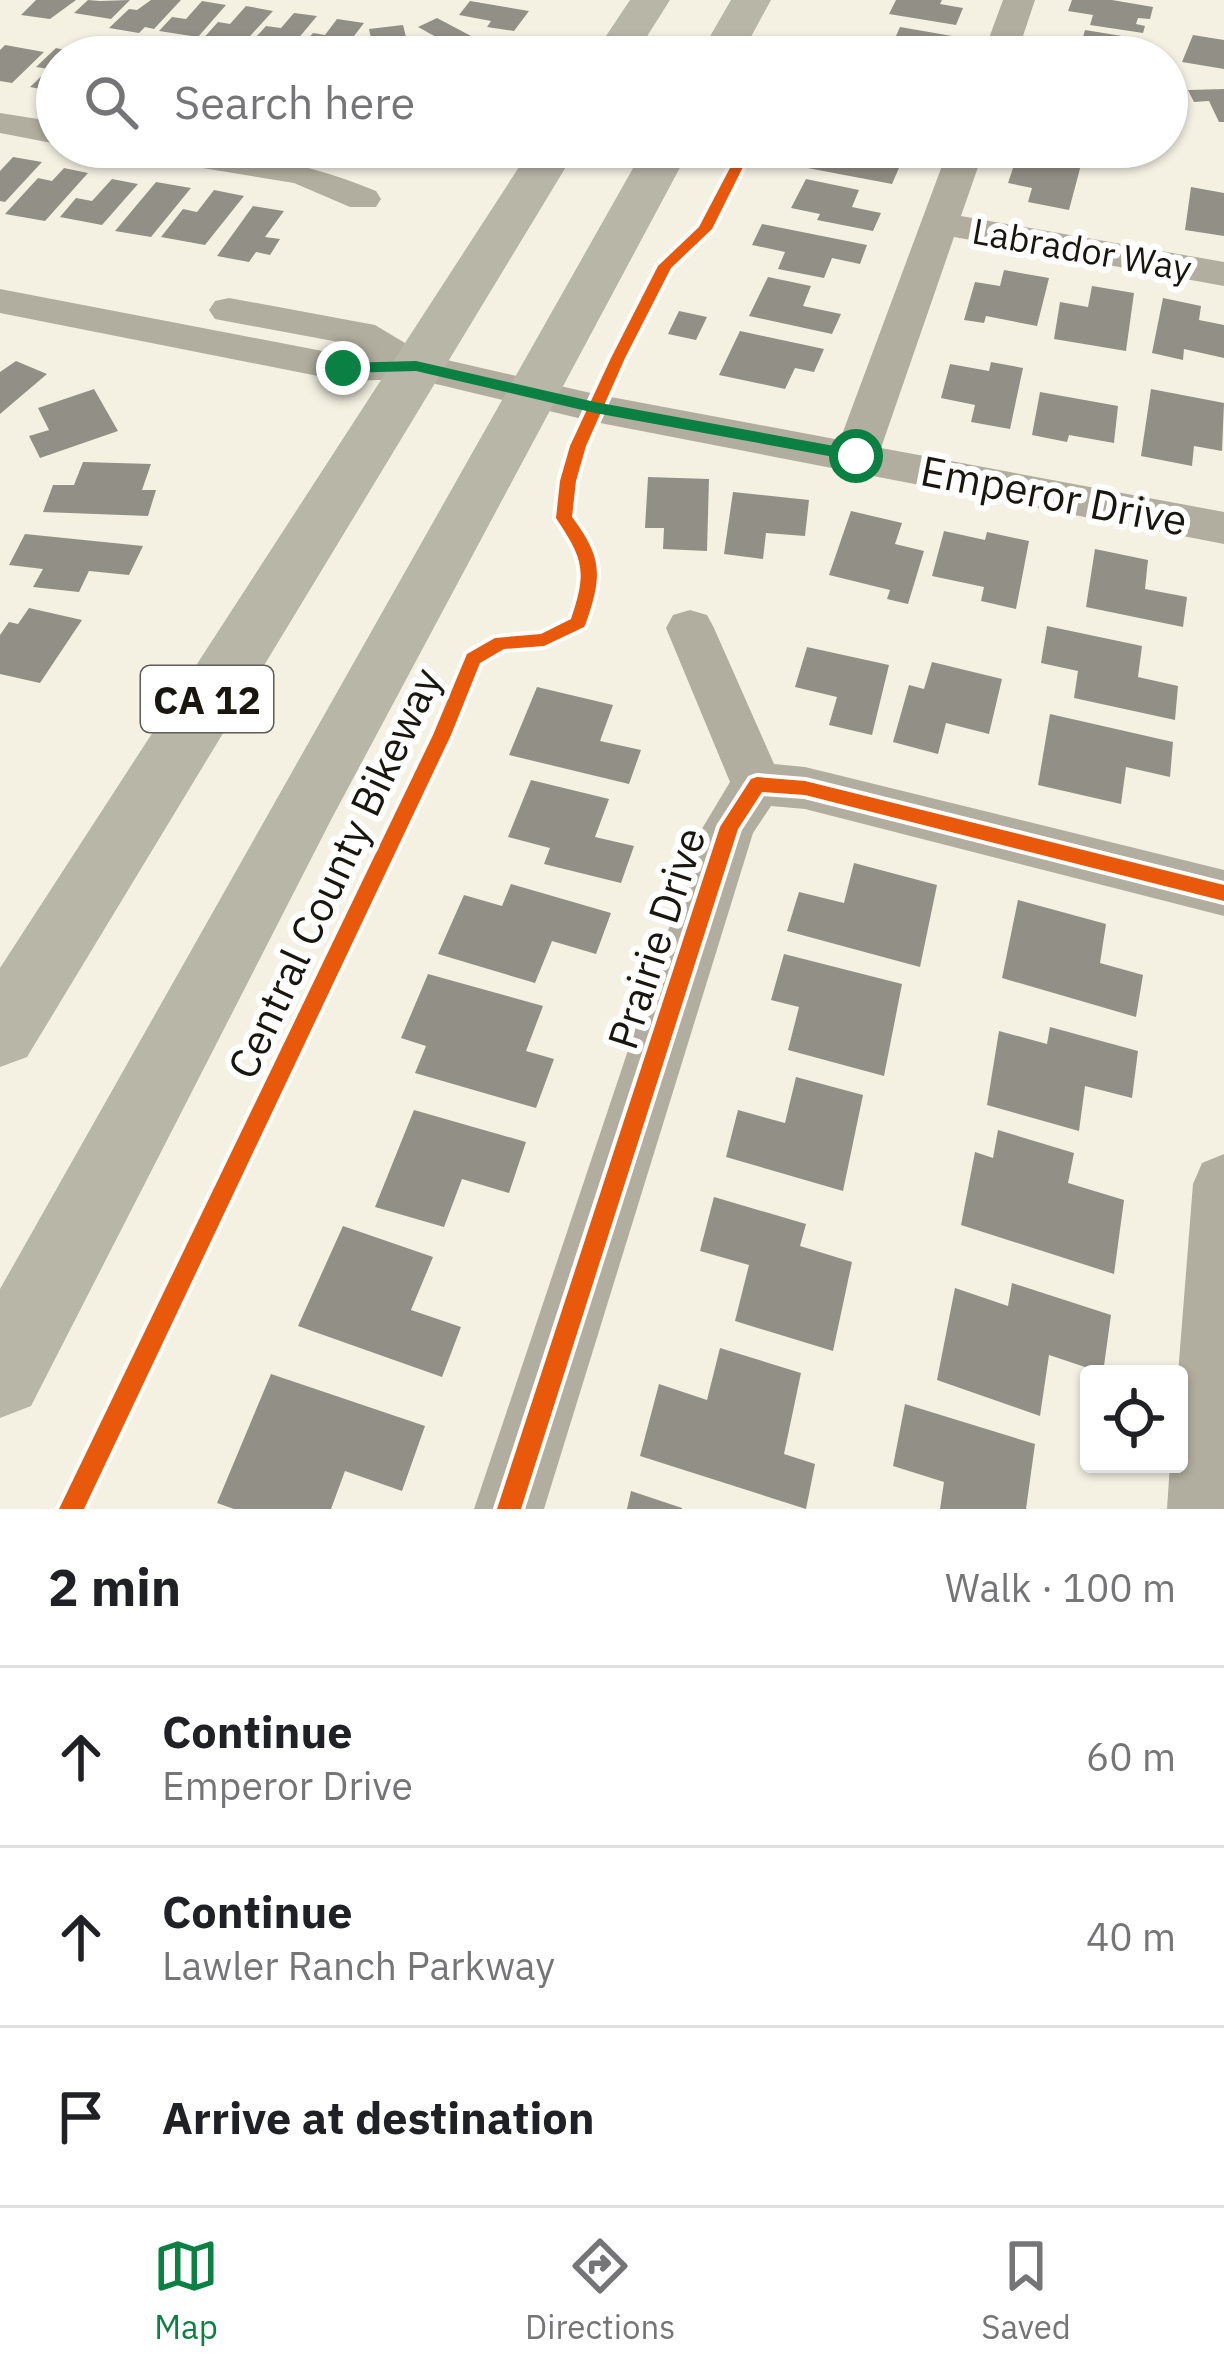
<!DOCTYPE html>
<meta charset="utf-8">
<style>
:root{--surface:#fff;--page:#f2f2f2;--text:#202124;--muted:#757577;--line:#e0e0e0;--accent:#0b8043}
body{margin:0;font-family:"IBM Plex Sans",sans-serif;background:var(--page);color:var(--text)}
.controls{position:absolute;right:36px;bottom:36px;display:grid;overflow:hidden;border-radius:12px;box-shadow:0 3px 9px #0004}
.controls button{width:108px;height:108px;display:grid;place-items:center;padding:0;border:0;border-bottom:3px solid var(--line);background:var(--surface);color:var(--text);font:60px sans-serif}
.stop{position:absolute;width:36px;height:36px;margin:-27px;border:9px solid #0b8043;border-radius:50%;background:#fff}
.stop.end{background:#0b8043;border-color:#fff;box-shadow:0 3px 12px #0008}
.list{margin:0;padding:0;list-style:none}
h2{display:flex;justify-content:space-between;align-items:center;height:156px;margin:0;padding:0 48px;font-size:51px}
h2 small{font-size:39px;font-weight:400;color:var(--muted)}
.list li{display:grid;grid-template-columns:78px 1fr auto;gap:36px;align-items:center;box-sizing:border-box;height:180px;padding:0 48px;border-top:3px solid var(--line)}
.list b{display:block;font-size:45px;white-space:nowrap}
.list p{margin:0;font-size:39px;white-space:nowrap;color:var(--muted)}
.list em{font-size:39px;font-style:normal;color:var(--muted)}
.icon{flex:none;width:66px;height:66px;fill:none;stroke:currentColor;stroke-width:2;stroke-linecap:round;stroke-linejoin:round}
.map{position:relative;flex:none;width:1224px;height:1509px;overflow:hidden}
.search{position:absolute;background:var(--surface);box-shadow:0 3px 9px #0004;left:36px;right:36px;top:36px;height:132px;display:flex;align-items:center;gap:30px;box-sizing:border-box;padding:0 42px;border-radius:66px;color:var(--muted);font-size:45px}
.sheet{height:696px;background:var(--surface)}
nav{display:flex;justify-content:space-around;align-items:center;box-sizing:border-box;height:168px;border-top:3px solid var(--line);background:var(--surface);font-size:33px;color:var(--muted)}
nav a{display:grid;justify-items:center;gap:6px}
nav .on{color:var(--accent)}
.map>svg:first-child{display:block}
</style>
<div class="map">
<svg width="1224" height="1509" viewBox="0 0 1224 1509">
<rect width="100%" height="100%" fill="#f4f1e3"/>
<!-- building -->
<path fill="#929086" d="M36 0H76L50 19 21 15Z
M88 0 100 1 130 0 111 19 74 13Z
M151 0H181L154 29 145 27 139 33 109 28 129 9 137 10Z
M896 0H942L940 4 963 8 956 25 889 14Z
M1072 0H1112L1153 7 1150 19 1138 18 1136 24 1145 26 1143 33 1090 25 1093 15 1068 11Z
M202 1 226 5 198 37 159 31 172 17 186 19Z
M470 1 529 11 514 31 487 27 491 21 459 15Z
M246 6 273 11 240 47 201 41 218 22 230 24Z
M294 13 317 16 287 52 248 46 266 26 281 28Z
M437 18 488 45 465 57H450L426 44 438 38 418 27Z
M337 19 364 23 338 57 295 55 313 33 325 35Z
M403 25 411 57H375L369 29Z
M900 27 952 36 947 50 938 49 935 57 887 56Z
M1085 30 1128 37 1125 48 1142 51 1141 57 1056 54 1060 41 1081 44Z
M1193 35 1224 40V69L1182 62Z
M5 45 44 52 12 83 0 81V50Z
M56 48 95 57H57V92L30 87 49 69 36 67Z
M1224 89V122H1219L1209 101 1194 102 1188 90Z
M806 147 881 148 874 163 899 168 892 184 797 166Z
M1018 153 1050 163 1053 156 1082 161 1069 210 1028 202 1032 188 1008 183Z
M13 157 42 162 5 202 0 201V171Z
M64 168 88 173 45 221 5 214 38 178 52 181Z
M112 179 138 184 102 225 60 217 76 198 92 201Z
M806 179 859 190 852 207 881 213 873 231 817 220 820 214 791 208Z
M156 182 191 188 151 237 115 231Z
M1191 187 1224 193V236L1185 230Z
M214 190 244 196 205 245 161 237 183 209 197 212Z
M253 206 284 211 265 237 280 239 270 255 256 252 249 262 217 256Z
M762 224 867 245 860 264 832 258 824 278 778 269 785 252 752 245Z
M1004 270 1049 278 1037 326 986 316 984 323 964 320 975 282 1000 286Z
M768 277 811 286 803 306 841 314 832 334 749 316Z
M1092 286 1134 293 1126 351 1054 339 1060 302 1088 307Z
M1163 298 1201 306 1199 320 1224 325V358L1184 349 1183 360 1152 353Z
M679 311 707 317 696 340 668 334Z
M740 331 824 349 814 372 795 368 785 389 719 375Z
M16 361 47 374 0 414V372Z
M991 362 1023 368 1010 429 971 422 975 405 941 398 950 364 989 371Z
M94 389 118 431 40 458 29 436 49 430 38 408Z
M1151 389 1224 403 1222 451 1194 446 1192 466 1141 456Z
M1040 392 1118 406 1114 443 1069 435 1067 442 1032 435Z
M83 462 151 464 142 490H156L148 516 43 512 53 485H74Z
M648 477 709 479 707 551 663 549 664 528H645Z
M733 492 809 500 805 536 766 533 763 559 724 554Z
M851 511 902 523 895 544 924 551 908 604 887 599 890 590 829 575Z
M944 531 985 540 987 532 1029 541 1016 609 981 601 984 587 932 576Z
M25 534 143 546 129 575 89 571 79 592 33 587 43 569 9 565Z
M1095 549 1148 560 1145 589 1187 597 1183 627 1086 607Z
M29 608 82 620 40 683 0 674V635L9 622 18 624Z
M1047 626 1142 646 1138 677 1178 686 1175 720 1074 698 1078 671 1041 663Z
M807 647 889 665 872 735 829 725 837 697 795 687Z
M932 662 1002 679 989 734 946 723 938 754 893 742 909 685 924 689Z
M537 687 613 705 600 741 641 750 629 784 509 755Z
M1050 714 1173 742 1170 777 1126 767 1121 804 1038 785Z
M531 780 609 799 595 837 634 846 621 883 544 864 550 848 508 837Z
M854 863 937 885 920 967 787 931 799 892 844 903Z
M511 884 611 913 596 954 552 941 535 983 438 954 464 895 502 906Z
M1018 900 1106 924 1100 963 1143 975 1136 1017 1002 978Z
M784 954 902 984 884 1076 788 1050 799 1007 771 1000Z
M428 974 543 1006 526 1051 554 1059 536 1108 415 1073 426 1046 401 1038Z
M1050 1027 1138 1051 1132 1098 1085 1086 1079 1131 987 1105 999 1031 1047 1044Z
M796 1077 863 1095 843 1191 726 1157 738 1110 785 1123Z
M414 1110 526 1142 509 1193 462 1179 444 1227 375 1207Z
M998 1130 1074 1153 1068 1183 1124 1200 1114 1274 961 1225 975 1152 993 1158Z
M714 1197 806 1224 800 1246 852 1262 833 1351 735 1321 749 1265 700 1251Z
M343 1226 433 1257 411 1310 461 1327 442 1377 298 1326Z
M1012 1283 1111 1315 1103 1373 1049 1355 1040 1416 937 1380 955 1288 1008 1306Z
M720 1348 801 1373 784 1454 815 1464 806 1509 640 1456 659 1384 707 1400Z
M271 1374 425 1426 402 1491 345 1471 331 1509H234L217 1503Z
M905 1404 1035 1444 1026 1509H940L944 1482 893 1466Z
M631 1491 682 1508V1509H627Z"/>
<g fill="none" stroke-linecap="round" stroke-linejoin="round">
<!-- minor -->
<path fill="#b1ae9f" fill-rule="evenodd" d="M1003 0H1035L1016 57H982Z
M0 113 57 122V144L0 133Z
M124 147C217 147 290 156 376 191L381 199 376 207H350L294 183 142 158 129 155Z
M949 147H985L961 216 1224 262V286L954 237 881 448 1224 512V544L595 422 415 379 343 381 0 313V289L343 355 365 354 349 344 215 319 209 310 215 301 229 298 375 325 425 355 595 394 840 440Z
M690 610 707 615 714 628 774 764 805 767 1224 870V916L805 809 771 806 753 833 544 1509H474L703 827 730 782 666 628 673 615Z
M1224 1154V1509H1167L1170 1464H1179L1178 1374 1193 1184 1202 1163Z"/>
<!-- highway -->
<path fill="#b8b6a7" fill-rule="evenodd" d="M630 0H670L634 57H592Z
M731 0H771L740 57H698Z
M532 147H578L27 1057 0 1067V968Z
M645 147H691L332 818 31 1406 0 1418V1289Z"/>
<defs>
<path id="cycleway" d="M741 147H753L712 229 671 268 625 358 586 446 576 481 572 517C603 558 602 576 586 623L584 627 544 646 504 649 480 663 451 735 84 1509H59L433 735 467 654 495 638 541 634 571 619C587 571 584 560 556 518L560 481 570 446 611 358 658 266 699 227Z
M757 777 805 781 1224 885V901L805 795 762 792 738 829 521 1509H497L720 827 751 779Z"/>
</defs>
<!-- cycleway casing -->
<use href="#cycleway" stroke="#fff" stroke-width="8"/>
<!-- cycleway -->
<use href="#cycleway" fill="#e8590c" fill-rule="evenodd"/>
</g>
<!-- route -->
<path fill="#0b8043" d="M416 361 595 402 856 450 864 456 856 461 595 413 416 371 343 373 335 368 343 363Z"/>
<g text-anchor="middle" dominant-baseline="central" stroke-width="12" stroke-linejoin="round" paint-order="stroke">
<!-- far-street labels -->
<g font-size="36" fill="#18160e" stroke="#fff">
<text transform="translate(1082 249) rotate(10)">Labrador Way</text>
</g>
<!-- shield labels -->
<rect fill="#fff" stroke="#5d5c56" stroke-width="3" x="141" y="666" width="132" height="66" rx="9"/>
<g font-size="39" font-weight="bold" fill="#18160e">
<text x="207" y="699">CA 12</text>
</g>
<!-- street labels -->
<g font-size="42" fill="#18160e" stroke="#fff">
<text transform="translate(1054 495) rotate(11)">Emperor Drive</text>
<text transform="translate(334 873) rotate(-65)">Central County Bikeway</text>
<text transform="translate(656 938) rotate(-72)">Prairie Drive</text>
</g>
</g>
</svg>
<div class="controls">
<button><svg class="icon" aria-label="locate" viewBox="0 0 24 24"><circle cx="12" cy="12" r="6"/><path d="M12 2v4M12 18v4M2 12h4M18 12h4"/></svg></button>
</div>
<div class="stop" style="left:856px;top:456px"></div>
<div class="stop end" style="left:343px;top:368px"></div>
<div class="search"><svg class="icon" aria-label="search" viewBox="0 0 24 24"><circle cx="10" cy="10" r="6"/><path d="M15 15l6 6"/></svg>Search here</div>
</div>
<section class="sheet">
<h2>2 min<small>Walk · 100 m</small></h2>
<ul class="list">
<li><svg class="icon" aria-label="ahead" viewBox="0 0 24 24"><path d="M12 20V5M6 11l6-6 6 6"/></svg><div><b>Continue</b><p>Emperor Drive</p></div><em>60 m</em></li>
<li><svg class="icon" aria-label="ahead" viewBox="0 0 24 24"><path d="M12 20V5M6 11l6-6 6 6"/></svg><div><b>Continue</b><p>Lawler Ranch Parkway</p></div><em>40 m</em></li>
<li><svg class="icon" aria-label="arrive" viewBox="0 0 24 24"><path d="M6 21V4h12l-3 4 3 4H6"/></svg><div><b>Arrive at destination</b></div></li>
</ul>
</section>
<nav>
<a class="on"><svg class="icon" aria-label="map" viewBox="0 0 24 24"><path d="M3 6l6-2 6 2 6-2v14l-6 2-6-2-6 2zM9 4v14M15 6v14"/></svg>Map</a>
<a><svg class="icon" aria-label="directions" viewBox="0 0 24 24"><path d="M12 3l9 9-9 9-9-9zM9 14v-3h6M13 9l2 2-2 2"/></svg>Directions</a>
<a><svg class="icon" aria-label="saved" viewBox="0 0 24 24"><path d="M7 4h10v16l-5-4-5 4z"/></svg>Saved</a>
</nav>
